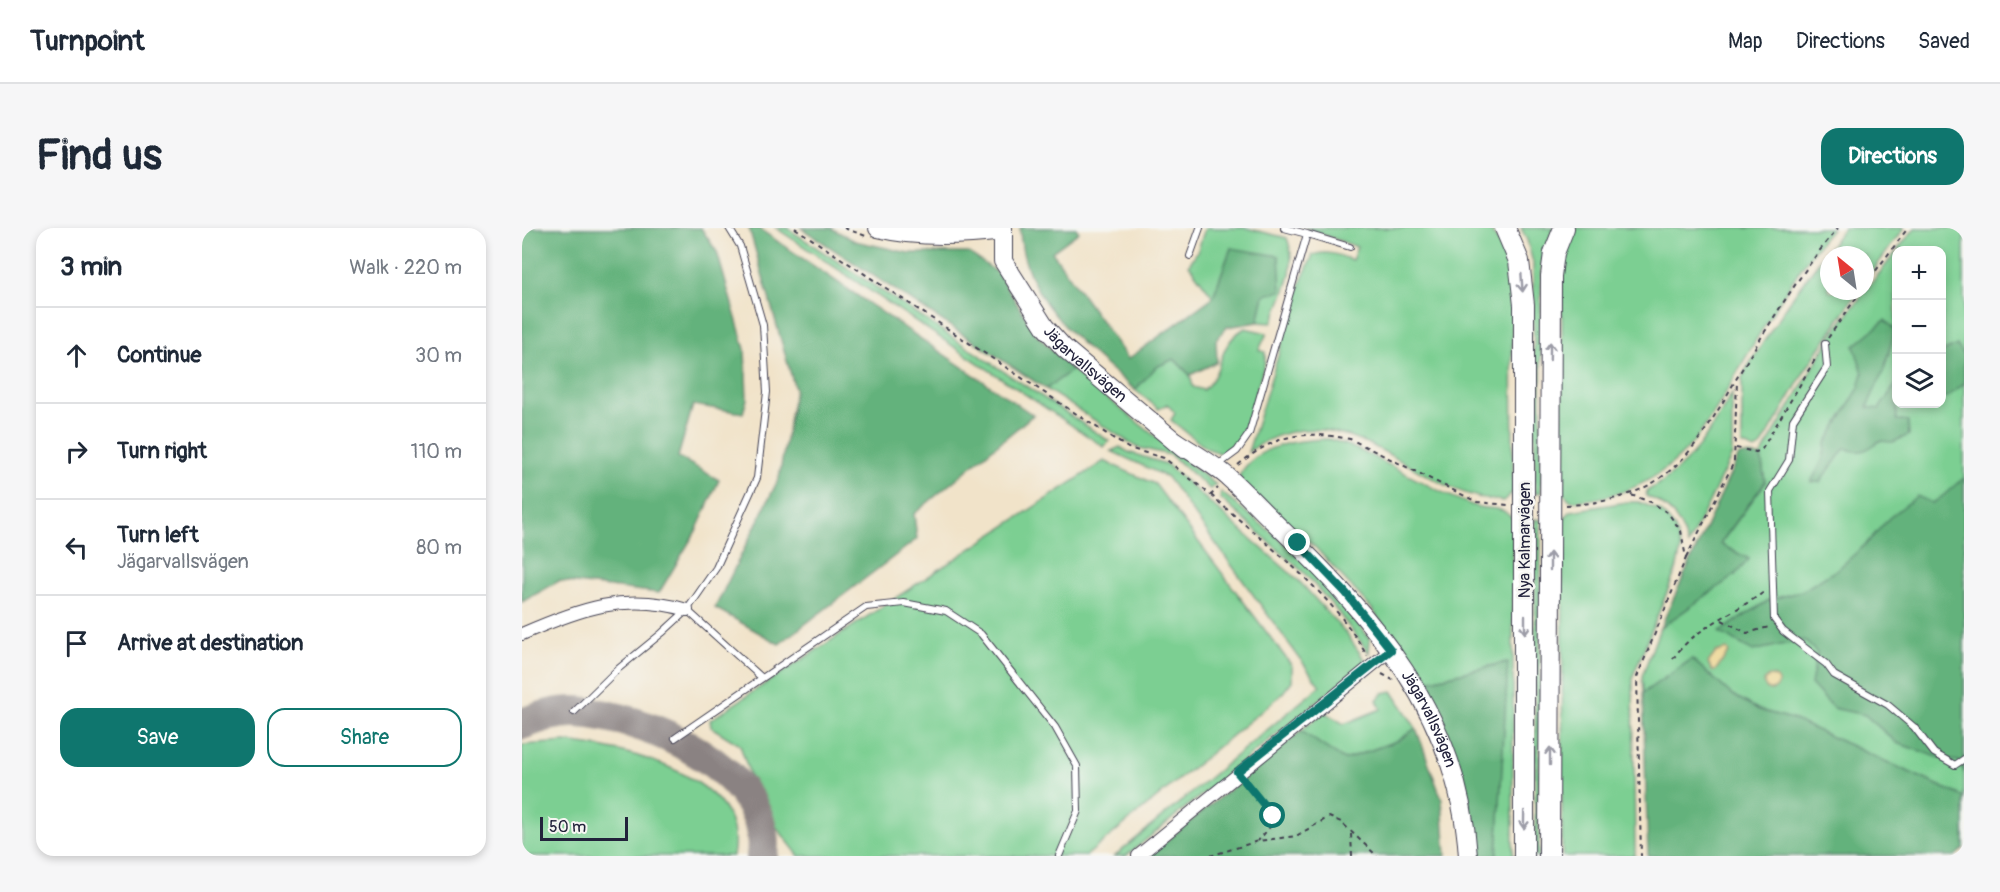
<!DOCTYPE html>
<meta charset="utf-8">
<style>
:root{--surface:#fff;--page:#f6f6f7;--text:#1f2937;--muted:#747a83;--line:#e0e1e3;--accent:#0f766e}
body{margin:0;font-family:Pangolin,sans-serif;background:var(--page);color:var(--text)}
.controls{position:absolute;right:18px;top:18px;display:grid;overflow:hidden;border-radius:12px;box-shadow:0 3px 9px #0003}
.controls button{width:54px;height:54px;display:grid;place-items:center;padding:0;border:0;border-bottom:2px solid var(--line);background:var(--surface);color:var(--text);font:30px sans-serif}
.compass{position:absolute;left:1298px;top:18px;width:54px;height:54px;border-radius:50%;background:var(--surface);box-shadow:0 3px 9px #0003;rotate:330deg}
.scale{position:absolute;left:18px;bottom:15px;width:88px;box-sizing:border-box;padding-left:6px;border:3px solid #22223b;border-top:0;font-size:16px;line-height:21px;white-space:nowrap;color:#22223b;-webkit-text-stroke:4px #f6f6f2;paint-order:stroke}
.stop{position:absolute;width:18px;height:18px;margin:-14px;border:4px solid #0f766e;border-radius:50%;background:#fff}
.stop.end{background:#0f766e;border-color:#fff;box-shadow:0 2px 6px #0008}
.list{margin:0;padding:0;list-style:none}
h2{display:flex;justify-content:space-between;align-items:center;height:78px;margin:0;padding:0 24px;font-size:26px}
h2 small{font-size:20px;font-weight:400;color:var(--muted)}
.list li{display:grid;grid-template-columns:39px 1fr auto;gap:18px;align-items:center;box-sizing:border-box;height:96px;padding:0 24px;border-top:2px solid var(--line)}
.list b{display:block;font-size:22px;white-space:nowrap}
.list p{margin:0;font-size:20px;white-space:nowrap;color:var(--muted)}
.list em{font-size:20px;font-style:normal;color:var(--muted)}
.actions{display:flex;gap:12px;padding:18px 24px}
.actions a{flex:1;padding:14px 0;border:2px solid var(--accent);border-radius:18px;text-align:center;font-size:21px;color:var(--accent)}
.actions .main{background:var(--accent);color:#fff}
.icon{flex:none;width:33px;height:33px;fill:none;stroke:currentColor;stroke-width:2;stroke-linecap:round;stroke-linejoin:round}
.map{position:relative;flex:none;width:1442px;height:628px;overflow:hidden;border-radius:18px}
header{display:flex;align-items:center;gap:36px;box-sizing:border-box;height:84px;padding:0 30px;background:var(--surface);border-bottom:2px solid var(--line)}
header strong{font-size:28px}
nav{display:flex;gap:33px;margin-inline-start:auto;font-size:21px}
.intro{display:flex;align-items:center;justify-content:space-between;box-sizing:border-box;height:144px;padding:0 36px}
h1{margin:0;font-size:42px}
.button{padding:15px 27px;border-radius:18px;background:var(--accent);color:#fff;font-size:21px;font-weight:700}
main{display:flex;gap:36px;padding:0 36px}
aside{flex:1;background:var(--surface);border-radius:18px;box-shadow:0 3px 9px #0003}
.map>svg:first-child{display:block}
</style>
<header>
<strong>Turnpoint</strong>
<nav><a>Map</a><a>Directions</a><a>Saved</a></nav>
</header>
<div class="intro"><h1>Find us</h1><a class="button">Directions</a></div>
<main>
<aside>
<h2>3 min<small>Walk · 220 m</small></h2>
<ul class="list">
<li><svg class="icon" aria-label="ahead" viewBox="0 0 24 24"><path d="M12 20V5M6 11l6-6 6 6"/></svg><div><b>Continue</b></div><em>30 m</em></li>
<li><svg class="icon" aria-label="right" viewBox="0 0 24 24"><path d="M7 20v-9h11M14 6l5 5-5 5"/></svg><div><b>Turn right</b></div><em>110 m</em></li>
<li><svg class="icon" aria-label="left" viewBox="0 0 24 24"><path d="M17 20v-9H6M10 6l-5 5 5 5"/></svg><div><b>Turn left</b><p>Jägarvallsvägen</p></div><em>80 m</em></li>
<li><svg class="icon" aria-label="arrive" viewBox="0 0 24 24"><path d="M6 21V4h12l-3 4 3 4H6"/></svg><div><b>Arrive at destination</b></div></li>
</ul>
<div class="actions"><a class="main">Save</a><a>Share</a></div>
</aside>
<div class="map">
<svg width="1442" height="628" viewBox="0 0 1442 628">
<rect width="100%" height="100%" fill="#f6f6f2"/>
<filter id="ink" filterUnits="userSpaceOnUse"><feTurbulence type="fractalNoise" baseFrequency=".0167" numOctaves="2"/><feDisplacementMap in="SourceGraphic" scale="12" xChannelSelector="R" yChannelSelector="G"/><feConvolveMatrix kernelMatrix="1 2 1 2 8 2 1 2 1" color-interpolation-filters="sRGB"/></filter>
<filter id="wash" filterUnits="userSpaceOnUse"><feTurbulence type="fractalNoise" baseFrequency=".008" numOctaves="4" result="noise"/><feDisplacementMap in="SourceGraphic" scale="24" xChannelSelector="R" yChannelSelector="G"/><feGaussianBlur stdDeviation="1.35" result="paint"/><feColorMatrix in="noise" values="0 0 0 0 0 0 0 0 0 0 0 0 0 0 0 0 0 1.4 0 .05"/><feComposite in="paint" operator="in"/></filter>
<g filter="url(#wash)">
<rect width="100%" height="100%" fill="#f1e3c9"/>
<!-- green -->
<path fill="#7bcf92" stroke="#4e7866" stroke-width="1.5" d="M254 0H265L587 213 582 219Z
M683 0H724L765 10C777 41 761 66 750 95L736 94 742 67 709 20 691 69 667 37 676 22Z
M783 0H967L986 28 990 80 991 264 981 273C890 269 825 154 726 224L780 51 791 27C805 22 817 27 830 32L835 19Z
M999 0H1031L1020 35 1019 65V265H1013L1011 35 1005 12Z
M1054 0H1310C1276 40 1248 88 1221 134 1200 171 1179 215 1143 241 1115 262 1084 272 1049 273L1040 264V36L1043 21Z
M1322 0H1382L1343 54V27H1307V63H1336L1284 141 1239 219 1232 222 1220 216V150L1224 141 1272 67Z
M1393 0H1442V569L1270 491 1237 482 1209 466 1170 431 1121 465 1120 448 1138 400 1213 347 1227 331 1198 316 1243 255 1239 228 1253 203 1313 102 1374 24V176H1420V22H1375Z
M723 100 745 105 737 122 743 124V134L721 209 700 226 684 220 649 192 653 185 645 176 637 181 613 162 634 139 652 131 668 147 671 159 681 162C703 145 693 118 723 100Z
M550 142 694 257 688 261 648 227 614 219 524 161Z
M1210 165V227L1166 317C1158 292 1149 278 1124 268L1125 263C1168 240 1187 206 1210 165Z
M807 211C857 226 900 259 950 277 969 284 976 275 991 291V628H975L985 434 901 454 850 381 794 320 720 256 717 248C735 216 774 212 807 211Z
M598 219 606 224 644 236 777 353 824 405 844 434 604 628H593L798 458 645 249 589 223Z
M582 233 633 256 770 438V453L759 467 564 628H277L238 578 218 517 189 499 188 492Z
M699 264 754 308 800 349 848 411 847 425 811 378 782 345 698 270Z
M1105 274H1117L1139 283 1153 300 1159 321 1154 342 1111 448 1113 628H1040L1041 291 1049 283Z
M1013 291 1019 292 1017 628H1013Z
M870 463 894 500 877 512 822 532 779 503 802 484 822 496 859 481 855 472 861 465Z
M44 514C103 520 227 548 211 628H0V517Z"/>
<!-- forest -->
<path fill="#64b27c" stroke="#436a5c" stroke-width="1.5" d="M0 0H179L195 24 223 121 225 171 221 185 171 177 156 229 197 252 174 303 137 365 37 353 0 374Z
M227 0H236L511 187 392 286 395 311 257 416 193 380 257 250 273 161Z
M279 0H309L333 13 387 25H447L476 45 514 106 550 142 524 161Z
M498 0H554L557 4 530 24 606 131 691 69 709 20 757 28 759 63 742 67 736 94 705 99 694 112 695 134 668 147 652 131 634 139 613 162C563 119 499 72 498 0Z
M1363 92 1373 102 1362 142 1345 179 1357 181 1374 156 1375 192 1386 193 1387 207 1371 214 1357 213C1346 222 1337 227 1323 220L1298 254H1289L1301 231 1304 215 1337 160 1341 145 1332 118Z
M1435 117 1442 128V156L1425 169H1420V124Z
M1217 227 1239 228 1243 254 1198 316 1227 331 1213 347 1138 400Z
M1442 250V545L1437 533 1424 532 1375 515 1343 487 1311 480 1289 456 1295 425 1282 412 1231 423 1197 404 1247 372 1280 363 1316 341 1345 315 1367 290 1395 268 1410 275C1423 269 1430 258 1442 250Z
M1170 431 1209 466 1237 482 1270 491 1442 569V621L1433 628H1126L1121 465Z
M986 434 975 628H953C950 557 930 517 901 454Z
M894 500 920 572 924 628H626L779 503 822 532 877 512Z"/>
<!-- sand -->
<path fill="#eeda9e" stroke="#887e6c" stroke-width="1.5" d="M1205 421 1207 424 1193 443H1190L1186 435 1194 424Z
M1242 455a7 7 0 1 1 14 0a7 7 0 1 1-14 0Z"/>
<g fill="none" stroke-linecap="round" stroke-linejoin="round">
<!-- taxiway -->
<path stroke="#8a8282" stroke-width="32" d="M0 496C17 489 35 483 54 484 123 487 252 543 240 628"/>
</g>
</g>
<g filter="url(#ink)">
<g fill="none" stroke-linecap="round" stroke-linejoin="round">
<defs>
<path id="lane" d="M785 6 828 19
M668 28 678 0
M1303 116 1305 139 1271 192 1267 232 1248 263 1252 391 1261 403 1304 436 1312 447 1366 477 1392 499 1412 525 1433 537 1442 531
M696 237 715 223 727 206 785 6 762 0
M165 382 239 449
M52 484 96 441 140 405 165 382 194 340 235 250 245 164 241 97 218 18 207 0
M153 510 344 379 382 375 424 383 459 406 533 499 555 538 556 583 537 628"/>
<path id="street" d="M0 406C57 381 103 364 165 382
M616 628 869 422"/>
<g id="secondary">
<path d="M356 0C396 10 440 8 481 3"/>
<path id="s1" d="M481 0V33L523 99 542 120 662 221"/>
<path id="s2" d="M653 213C671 225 690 235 706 249 722 263 736 279 752 294 850 388 937 485 946 628"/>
</g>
<path id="primary" d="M983 0 997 33 1002 77V628
M1027 628 1029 48 1032 25 1042 0"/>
</defs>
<!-- lane casing -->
<use href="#lane" stroke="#413f50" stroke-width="8"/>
<!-- street casing -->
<use href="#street" stroke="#413f50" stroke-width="14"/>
<!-- secondary casing -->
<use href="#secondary" stroke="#413f50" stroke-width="20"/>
<!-- primary casing -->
<use href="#primary" stroke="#413f50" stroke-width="22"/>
<!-- path -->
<path stroke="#413f50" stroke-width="2" stroke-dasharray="4.5 4.5" stroke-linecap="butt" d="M273 0 606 220 642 230 689 267 696 260
M322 0 344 8
M1343 57 1386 0
M1306 110 1339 63
M1214 220 1234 224 1240 221 1295 128
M716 237C754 206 780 202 828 211L955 274 986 277
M689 267C743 316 810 363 845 428
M1109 267 1129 274 1146 285 1159 303 1164 330 1115 449 1119 628
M1044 277C1151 273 1175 218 1223 136 1251 90 1281 41 1316 0
M1164 330 1212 234 1215 153
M1200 392 1225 405 1247 399
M1151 431C1170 401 1213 385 1242 364
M860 446 871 452
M723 555 753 593 736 613
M829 606 830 628
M688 628 736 613 774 608 807 589 819 594 855 628"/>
<!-- lane -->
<use href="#lane" stroke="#fff" stroke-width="6"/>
<!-- street -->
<use href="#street" stroke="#fff" stroke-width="12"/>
<!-- secondary -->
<use href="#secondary" stroke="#fff" stroke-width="18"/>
<!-- primary -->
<use href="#primary" stroke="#fff" stroke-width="20"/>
</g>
<!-- one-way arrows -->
<defs><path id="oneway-shaft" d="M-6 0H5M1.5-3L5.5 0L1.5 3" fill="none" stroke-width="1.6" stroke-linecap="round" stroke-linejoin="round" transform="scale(1.5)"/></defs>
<g stroke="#9c9ca7">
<use href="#oneway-shaft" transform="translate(1000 55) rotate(86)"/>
<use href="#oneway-shaft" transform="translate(1028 123) rotate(-89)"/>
<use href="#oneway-shaft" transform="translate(1028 333) rotate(-90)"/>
<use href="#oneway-shaft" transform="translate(1003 397) rotate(90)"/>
<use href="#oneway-shaft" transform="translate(1028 528) rotate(-90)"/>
<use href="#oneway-shaft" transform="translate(1002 592) rotate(91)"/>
</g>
</g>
<g fill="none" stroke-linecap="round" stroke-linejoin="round" filter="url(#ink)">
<!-- route -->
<path stroke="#0f766e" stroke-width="8" d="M751 588 715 544 869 422 824 365 776 315"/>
</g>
<g text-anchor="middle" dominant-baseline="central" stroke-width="5" stroke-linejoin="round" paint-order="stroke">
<!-- street labels -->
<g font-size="16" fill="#22223b" stroke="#f6f6f2">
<text stroke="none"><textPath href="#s1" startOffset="166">Jägarvallsvägen</textPath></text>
<text transform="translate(1003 312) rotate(-90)">Nya Kalmarvägen</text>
<text stroke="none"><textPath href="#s2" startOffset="381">Jägarvallsvägen</textPath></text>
</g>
</g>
</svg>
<div class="controls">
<button>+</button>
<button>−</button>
<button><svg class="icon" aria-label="layers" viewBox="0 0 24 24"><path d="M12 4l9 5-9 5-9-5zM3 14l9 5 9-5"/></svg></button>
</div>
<svg class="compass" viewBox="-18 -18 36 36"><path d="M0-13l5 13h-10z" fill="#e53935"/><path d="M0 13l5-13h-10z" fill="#747a83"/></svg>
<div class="scale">50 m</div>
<div class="stop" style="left:751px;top:588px"></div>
<div class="stop end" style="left:776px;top:315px"></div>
</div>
</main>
